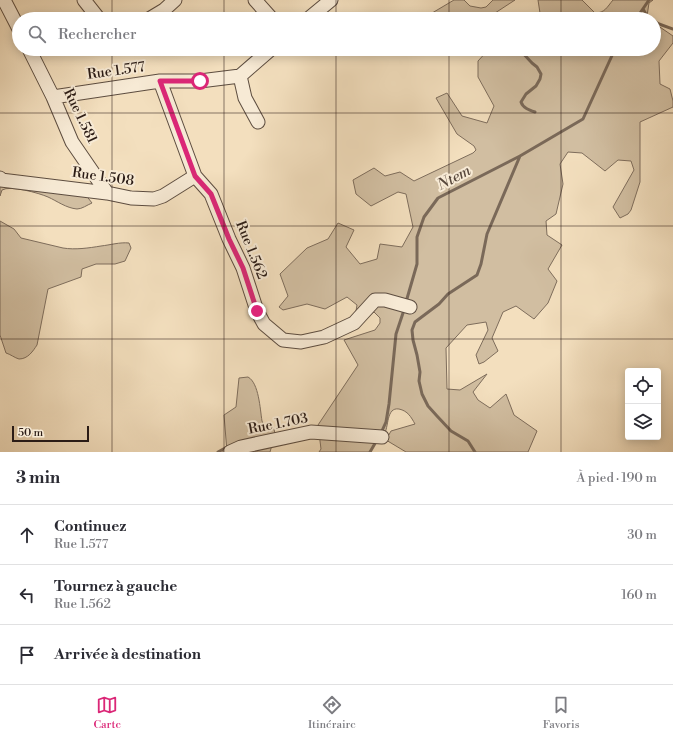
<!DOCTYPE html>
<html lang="fr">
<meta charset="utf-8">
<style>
:root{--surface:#fff;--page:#f7f7f7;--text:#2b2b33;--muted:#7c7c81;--line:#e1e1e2;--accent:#db2777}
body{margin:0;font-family:"Libre Bodoni",serif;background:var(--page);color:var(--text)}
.controls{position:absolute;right:12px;bottom:12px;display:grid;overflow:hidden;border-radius:4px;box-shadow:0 2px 10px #0003}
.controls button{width:36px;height:36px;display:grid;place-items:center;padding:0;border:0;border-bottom:1px solid var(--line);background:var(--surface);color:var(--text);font:20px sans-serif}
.scale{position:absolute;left:12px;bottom:10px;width:77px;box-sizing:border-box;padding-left:4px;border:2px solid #2b1c16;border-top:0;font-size:11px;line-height:14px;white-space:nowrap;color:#2b1c16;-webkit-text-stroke:3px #f7ead5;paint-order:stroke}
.stop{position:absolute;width:12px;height:12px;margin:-9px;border:3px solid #db2777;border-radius:50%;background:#fff}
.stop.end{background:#db2777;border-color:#fff;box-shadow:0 1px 4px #0008}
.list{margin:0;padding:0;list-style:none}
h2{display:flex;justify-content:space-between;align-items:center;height:52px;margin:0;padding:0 16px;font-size:17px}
h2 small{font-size:13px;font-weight:400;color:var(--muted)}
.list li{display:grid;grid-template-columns:26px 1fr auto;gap:12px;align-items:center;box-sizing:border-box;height:60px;padding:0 16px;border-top:1px solid var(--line)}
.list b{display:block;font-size:15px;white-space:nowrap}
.list p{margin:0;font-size:13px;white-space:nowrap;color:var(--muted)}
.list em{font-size:13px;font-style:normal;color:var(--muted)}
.icon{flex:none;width:22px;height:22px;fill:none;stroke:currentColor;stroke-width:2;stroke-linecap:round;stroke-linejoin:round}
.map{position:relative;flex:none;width:673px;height:452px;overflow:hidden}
.search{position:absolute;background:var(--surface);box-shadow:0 2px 10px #0003;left:12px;right:12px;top:12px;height:44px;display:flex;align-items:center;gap:10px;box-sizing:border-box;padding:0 14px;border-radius:22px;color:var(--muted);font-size:15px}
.sheet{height:232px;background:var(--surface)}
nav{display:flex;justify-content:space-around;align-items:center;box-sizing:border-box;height:56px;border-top:1px solid var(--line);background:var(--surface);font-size:11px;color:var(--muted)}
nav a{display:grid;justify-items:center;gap:2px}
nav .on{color:var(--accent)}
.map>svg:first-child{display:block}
</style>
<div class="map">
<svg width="673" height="452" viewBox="0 0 673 452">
<rect width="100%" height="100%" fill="#f3dfbe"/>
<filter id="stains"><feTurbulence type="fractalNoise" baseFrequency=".005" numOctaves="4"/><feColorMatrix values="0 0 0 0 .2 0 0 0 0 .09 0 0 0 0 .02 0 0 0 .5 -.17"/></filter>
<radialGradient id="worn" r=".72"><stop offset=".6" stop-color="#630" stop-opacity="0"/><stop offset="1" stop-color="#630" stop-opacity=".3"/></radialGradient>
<!-- green -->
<path fill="#d1bea1" stroke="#7e6d5c" d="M454 0H464L470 6 481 8 486 7 493 0H515L492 15 474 19H422Z
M538 0H582L595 13C605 13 607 7 613 0H653L649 3 647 16 649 19H532L537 17 540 13Z
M654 23 673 36V43L659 61 660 84 670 89 673 101V107L640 122V182L631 210 628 214 620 218 613 207 634 170 631 161 618 160 605 171 582 153 568 152 560 164 563 184 556 214 546 221 547 235 562 245 548 269 557 281 548 303 534 319 516 306 503 312 492 338 498 351 484 362 479 364 476 355 488 330 486 322 467 325 446 348 447 389 460 390 487 374 473 392 478 400 490 408 506 394 514 415 537 431 528 452H406L386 440 391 431 415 424C411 417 408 411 399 409 386 407 389 427 384 435 378 443 374 439 371 452H319L321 449 318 425 358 365 344 340 375 330 380 323V318L374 312 354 323 357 305 347 297 325 309 307 304 283 310 279 307 288 296 280 274 307 248 328 239 338 223 354 230 346 247 360 264 377 259 380 244 402 247 413 227 406 194 398 192 371 206 356 194 353 180 374 168 385 176 400 172 414 181 473 153 476 150 474 146 457 134 436 98 447 93 462 116 487 123 494 106 478 77V61L489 49H654Z
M0 174 78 185 92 203C87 205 82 209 77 209 66 208 57 201 48 197 39 193 10 185 2 190L0 196Z
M0 221 14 229 21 238 63 248C75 250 89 248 101 246 110 245 120 242 129 243L131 248 125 261 115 264H96L82 269 81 277 48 289 37 345C33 351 28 359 19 359 15 358 10 354 6 353L0 335Z
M248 377C259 383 260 409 262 421L264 426 274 429 275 434 270 452H227L224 415 236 407 239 378Z"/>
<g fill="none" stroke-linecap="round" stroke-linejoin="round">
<!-- stream -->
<path stroke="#7a6959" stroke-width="3" d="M643 9 647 16 652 19
M636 19 649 0
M654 21 659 24 673 29
M519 49 532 63 537 67 541 74 540 79 536 86 526 94 521 102C523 108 529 110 535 112
M406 302 417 264V237L424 217 438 198 520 156 583 119 615 49
M381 433 386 422 389 404 396 334 404 310
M218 452 227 447
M370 452 377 440
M475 452 468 441 451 431 437 416 428 406 422 394 419 381 420 372 417 355 413 340 412 330 415 322 439 304 448 294 477 275 481 264 487 234 520 156"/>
<defs>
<path id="minor" d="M4 0 19 29
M84 0 99 19
M255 0 272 19
M149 19 164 10 175 0
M308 19 331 0
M29 49 53 97 72 142 107 193
M240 76 245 98 258 122
M160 81 195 176 211 194 229 239 243 268 257 311 264 324 283 340 301 342 324 337 354 323 375 300H385L410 307
M53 97 160 81H200L240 76 271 49
M0 178 1 180 107 193 131 198 154 199 163 196 195 176
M230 452 241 447 311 432 382 437"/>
</defs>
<!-- minor casing -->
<use href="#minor" stroke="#5d4d40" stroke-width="15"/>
<!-- minor -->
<use href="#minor" stroke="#f7ead5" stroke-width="13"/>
</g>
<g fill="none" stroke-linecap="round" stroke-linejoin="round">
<!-- route -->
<path stroke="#db2777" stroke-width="5" d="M200 81H160L195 176 211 194 229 239 243 268 257 311"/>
</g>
<!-- grid -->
<path fill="none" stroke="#2b1c16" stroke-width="1" stroke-opacity="0.55" d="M112 0V19M224 0V19M336 0V19M449 0V19M561 0V19M112 49V452M224 49V452M336 49V452M449 49V452M561 49V452M0 113H673M0 226H673M0 339H673"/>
<g text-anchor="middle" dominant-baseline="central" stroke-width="4" stroke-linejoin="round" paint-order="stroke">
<!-- street labels -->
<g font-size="14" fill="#2b1c16" stroke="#f7ead5">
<text transform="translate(116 71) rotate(-8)">Rue 1.577</text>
<text transform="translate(80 116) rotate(64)">Rue 1.581</text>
<text transform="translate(103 177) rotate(8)">Rue 1.508</text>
<text transform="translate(251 250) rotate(68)">Rue 1.562</text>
<text transform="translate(278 424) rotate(-11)">Rue 1.703</text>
</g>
<!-- water labels -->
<g font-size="15" font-style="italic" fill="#59493d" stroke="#f7ead5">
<text transform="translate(454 178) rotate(-28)">Ntem</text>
</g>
</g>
<rect width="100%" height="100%" filter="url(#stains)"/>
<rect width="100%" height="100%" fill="url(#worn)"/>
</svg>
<div class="controls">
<button><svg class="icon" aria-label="locate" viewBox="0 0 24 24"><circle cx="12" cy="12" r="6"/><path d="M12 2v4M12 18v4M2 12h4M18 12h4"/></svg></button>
<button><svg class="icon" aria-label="layers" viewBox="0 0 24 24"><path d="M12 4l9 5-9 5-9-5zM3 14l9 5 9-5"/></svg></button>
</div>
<div class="scale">50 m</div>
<div class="stop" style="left:200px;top:81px"></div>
<div class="stop end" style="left:257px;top:311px"></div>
<div class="search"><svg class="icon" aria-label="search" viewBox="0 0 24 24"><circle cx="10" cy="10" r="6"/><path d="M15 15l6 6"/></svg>Rechercher</div>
</div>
<section class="sheet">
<h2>3 min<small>À pied · 190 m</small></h2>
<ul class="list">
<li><svg class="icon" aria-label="ahead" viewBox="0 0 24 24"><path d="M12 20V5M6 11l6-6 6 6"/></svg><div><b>Continuez</b><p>Rue 1.577</p></div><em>30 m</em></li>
<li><svg class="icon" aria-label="left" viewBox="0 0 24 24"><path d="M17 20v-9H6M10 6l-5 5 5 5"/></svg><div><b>Tournez à gauche</b><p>Rue 1.562</p></div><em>160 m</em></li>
<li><svg class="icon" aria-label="arrive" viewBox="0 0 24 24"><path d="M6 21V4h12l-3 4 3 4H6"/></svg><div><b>Arrivée à destination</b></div></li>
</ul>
</section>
<nav>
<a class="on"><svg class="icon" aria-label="map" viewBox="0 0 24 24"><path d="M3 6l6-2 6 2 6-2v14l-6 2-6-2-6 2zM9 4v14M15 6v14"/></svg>Carte</a>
<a><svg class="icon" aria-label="directions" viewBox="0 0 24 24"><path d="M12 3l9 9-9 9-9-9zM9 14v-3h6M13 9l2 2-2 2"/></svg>Itinéraire</a>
<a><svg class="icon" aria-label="saved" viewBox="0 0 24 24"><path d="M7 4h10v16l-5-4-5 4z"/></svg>Favoris</a>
</nav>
